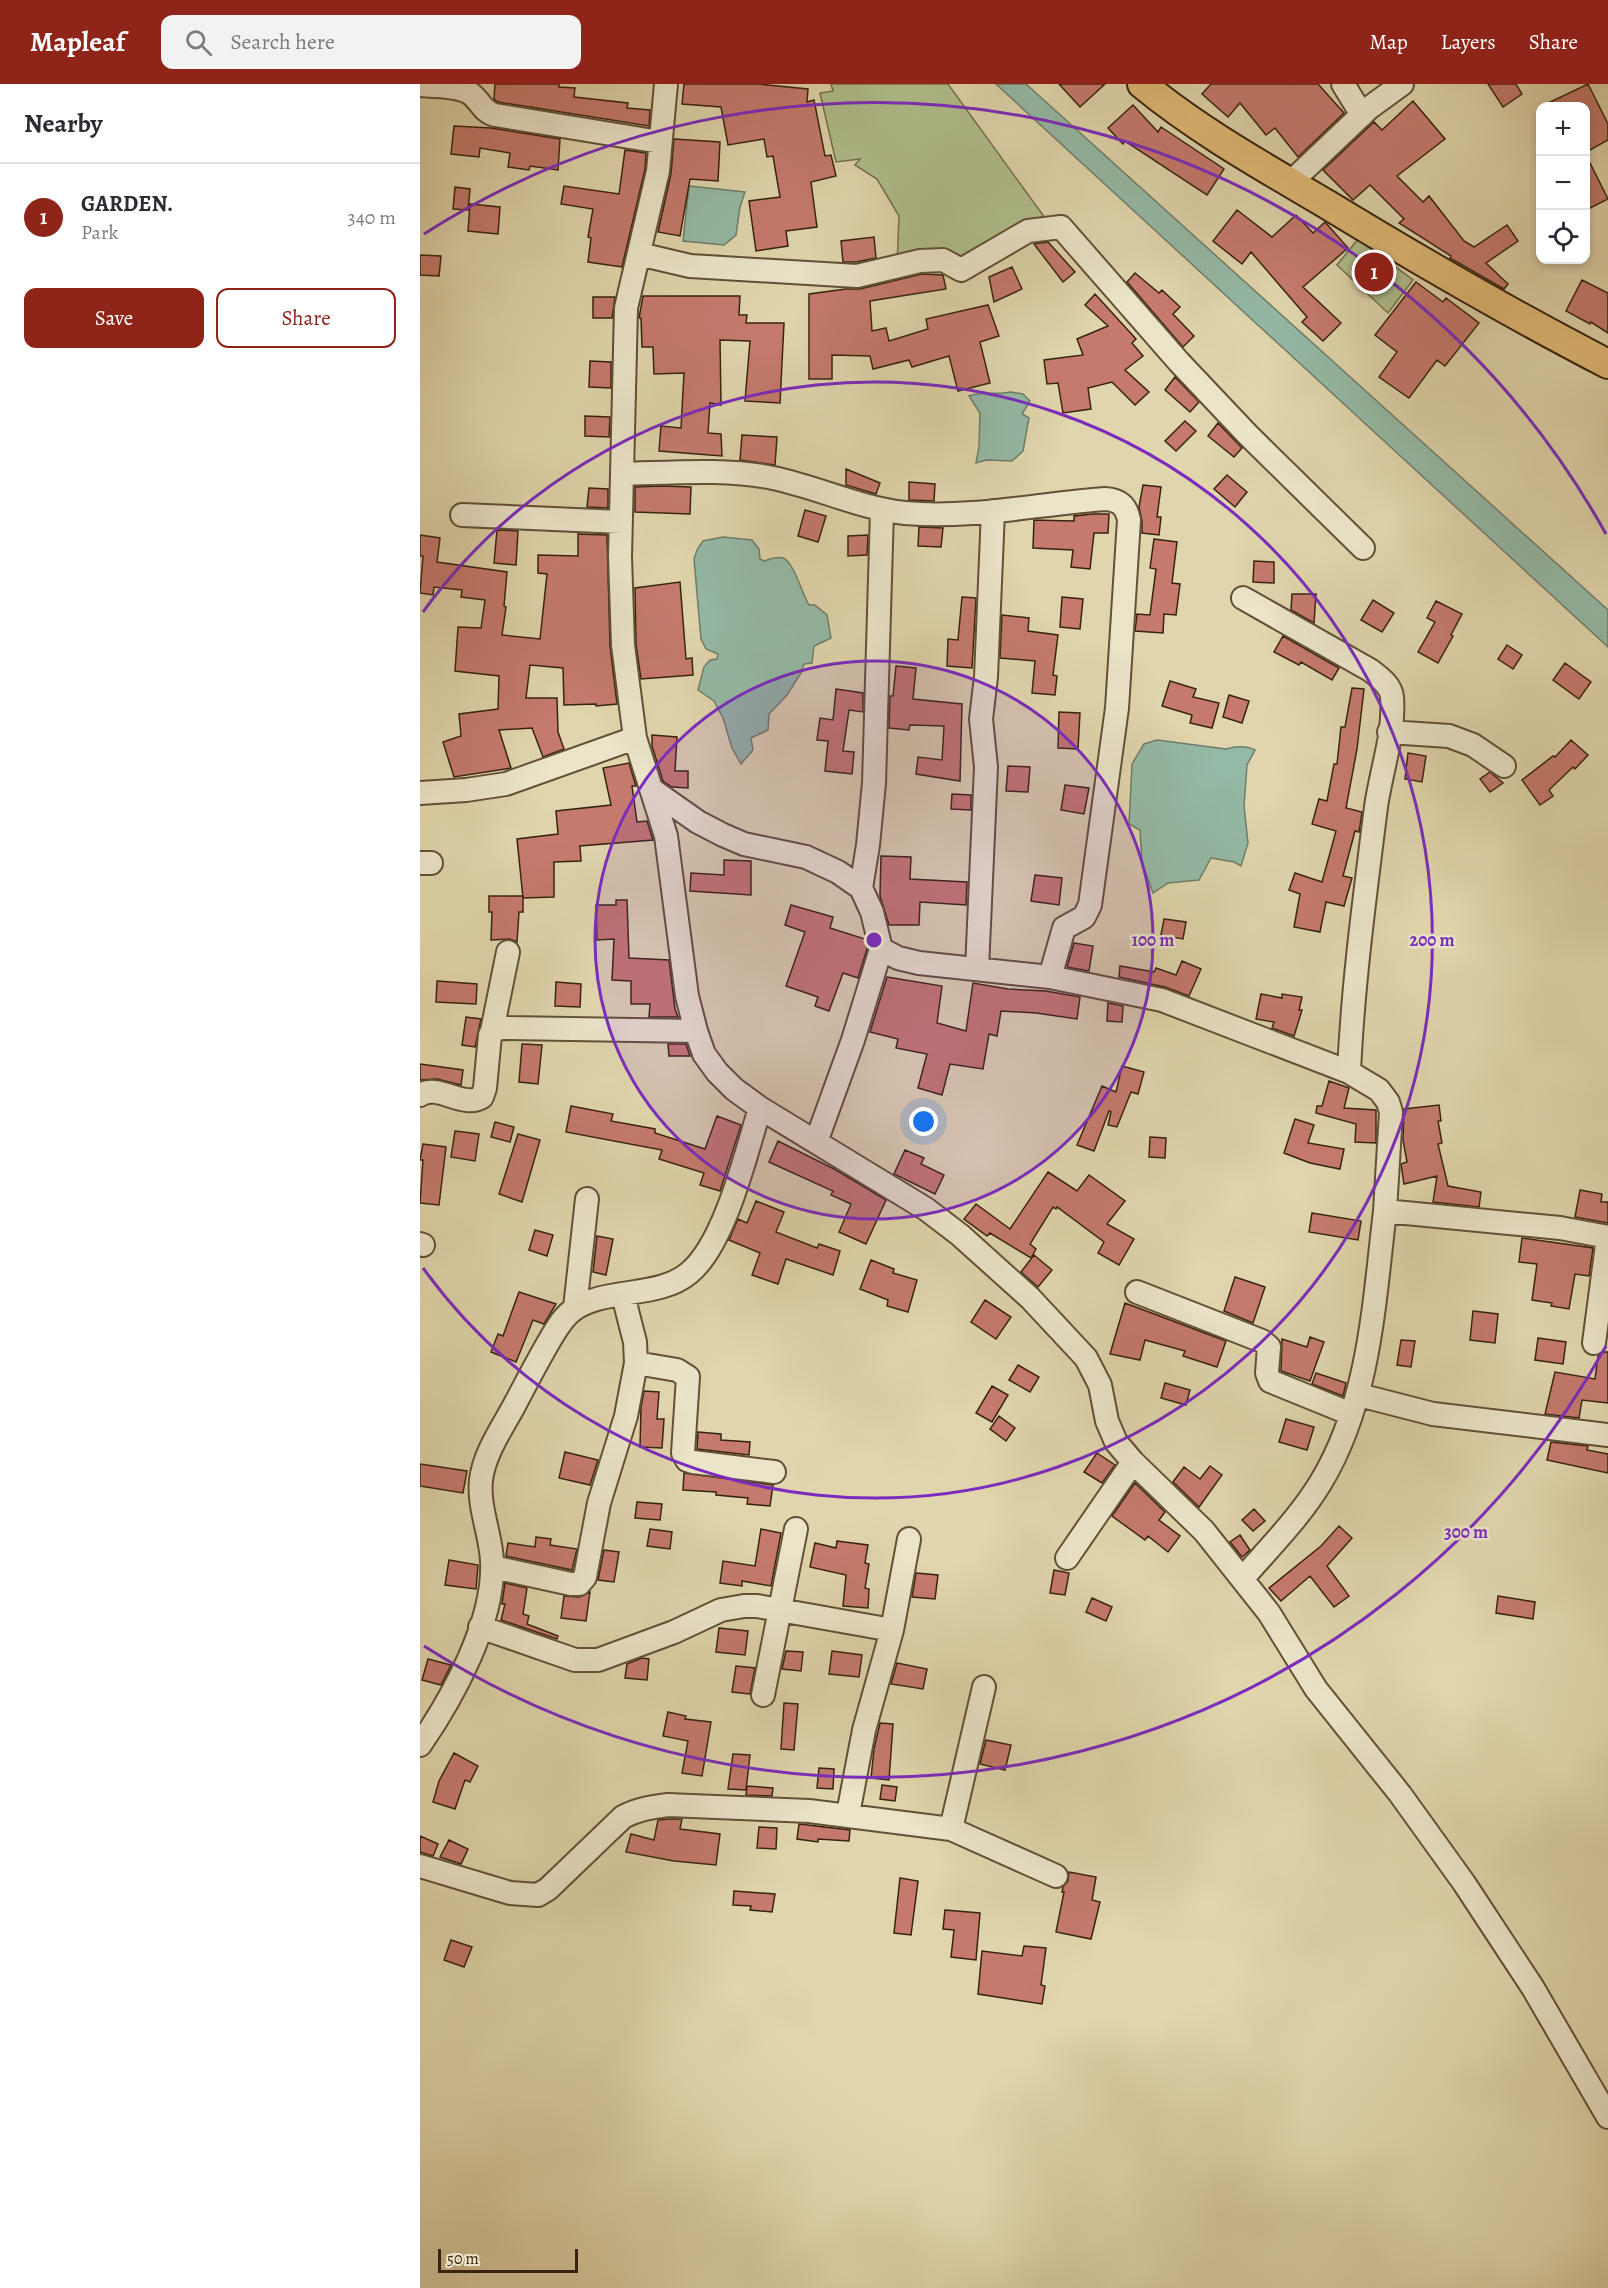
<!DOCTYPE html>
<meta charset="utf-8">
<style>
:root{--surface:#fff;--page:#f2f2f3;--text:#2b2b33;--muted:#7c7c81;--line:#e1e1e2;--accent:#8f2418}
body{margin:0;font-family:Alegreya,serif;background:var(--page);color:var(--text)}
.controls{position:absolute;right:18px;top:18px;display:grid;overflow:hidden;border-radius:12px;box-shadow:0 3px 9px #0003}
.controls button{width:54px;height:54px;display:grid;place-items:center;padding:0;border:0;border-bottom:2px solid var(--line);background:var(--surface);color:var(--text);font:30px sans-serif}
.scale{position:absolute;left:18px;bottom:15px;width:140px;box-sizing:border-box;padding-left:6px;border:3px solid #382310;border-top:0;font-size:16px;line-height:21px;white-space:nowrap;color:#382310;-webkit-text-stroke:4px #ebe4c9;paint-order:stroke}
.you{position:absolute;left:504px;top:1038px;width:21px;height:21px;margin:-15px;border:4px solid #fff;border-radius:50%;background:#1a73e8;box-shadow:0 0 0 9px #1a73e833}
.badge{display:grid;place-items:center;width:39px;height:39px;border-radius:50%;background:var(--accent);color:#fff;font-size:20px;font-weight:700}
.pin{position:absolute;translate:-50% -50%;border:3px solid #fff;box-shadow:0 2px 6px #0006}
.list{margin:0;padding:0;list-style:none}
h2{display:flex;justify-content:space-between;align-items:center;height:78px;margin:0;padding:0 24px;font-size:26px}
h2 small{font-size:20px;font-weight:400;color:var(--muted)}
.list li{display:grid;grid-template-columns:39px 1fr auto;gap:18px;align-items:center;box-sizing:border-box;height:108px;padding:0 24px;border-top:2px solid var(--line)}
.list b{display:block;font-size:22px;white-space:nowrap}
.list p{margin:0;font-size:20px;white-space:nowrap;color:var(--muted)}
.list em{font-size:20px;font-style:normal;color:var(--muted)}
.actions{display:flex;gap:12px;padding:18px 24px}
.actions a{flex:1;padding:14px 0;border:2px solid var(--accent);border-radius:12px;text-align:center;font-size:21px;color:var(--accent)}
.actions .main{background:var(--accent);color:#fff}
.icon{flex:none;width:33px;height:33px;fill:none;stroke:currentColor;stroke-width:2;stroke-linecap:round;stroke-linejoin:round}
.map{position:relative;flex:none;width:1188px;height:2204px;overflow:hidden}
header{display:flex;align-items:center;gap:36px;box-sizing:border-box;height:84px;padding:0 30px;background:var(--accent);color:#fff}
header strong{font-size:28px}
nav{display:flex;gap:33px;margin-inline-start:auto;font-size:21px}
.search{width:420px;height:54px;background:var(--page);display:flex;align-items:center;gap:15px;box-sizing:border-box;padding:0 21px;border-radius:12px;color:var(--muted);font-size:22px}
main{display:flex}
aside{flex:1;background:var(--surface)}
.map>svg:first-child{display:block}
</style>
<header>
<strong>Mapleaf</strong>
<div class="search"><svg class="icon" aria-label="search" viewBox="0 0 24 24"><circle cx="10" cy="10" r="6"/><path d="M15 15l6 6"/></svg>Search here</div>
<nav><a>Map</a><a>Layers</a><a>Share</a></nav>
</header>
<main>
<aside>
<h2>Nearby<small></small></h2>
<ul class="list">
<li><span class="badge">1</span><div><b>GARDEN.</b><p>Park</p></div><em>340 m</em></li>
</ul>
<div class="actions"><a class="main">Save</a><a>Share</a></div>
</aside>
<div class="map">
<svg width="1188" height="2204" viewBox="0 0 1188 2204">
<rect width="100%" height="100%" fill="#e0d5ac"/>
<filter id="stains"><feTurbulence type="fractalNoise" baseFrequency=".00333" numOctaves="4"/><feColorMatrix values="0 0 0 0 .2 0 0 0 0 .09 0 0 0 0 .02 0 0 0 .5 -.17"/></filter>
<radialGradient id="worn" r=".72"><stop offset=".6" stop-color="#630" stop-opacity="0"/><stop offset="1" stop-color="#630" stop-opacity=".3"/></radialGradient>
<!-- green -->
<path fill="#b0be8c" stroke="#74704e" stroke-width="1.5" d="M411 0H528L633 145 541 186 477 183 479 132 457 95 435 81 440 75 416 78 400 9 413 7Z
M939 154 974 167 968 177 993 196 968 229 917 181Z"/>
<!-- water -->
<path fill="#94b9a6" stroke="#6f7d6a" stroke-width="1.5" d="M576 0H606L1188 526V563Z
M269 102 325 108 320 123 316 151 304 161 263 157Z
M591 308 603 310 610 317 602 330 609 334 603 367 592 377 566 376 556 379 559 363 560 329 549 312C563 307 576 311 591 308Z
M303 453 332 456 339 465 340 475 344 477C350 475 357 472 363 474 374 478 382 510 389 521H395L407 531 411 554 394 562 392 579 384 580 381 589 367 611 349 630 348 646 331 654 333 666 321 680 312 664 303 634 294 617 278 606 284 583 290 576 297 575 298 570 286 565 281 555 274 475 277 466 283 457Z
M737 656 806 665C816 662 825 661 835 666L827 681 824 722 828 759 821 782 814 778 791 774 779 796 748 799 733 809 722 779 720 746 709 740 712 680 724 660Z"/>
<!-- building -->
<path fill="#c57a6d" stroke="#382310" stroke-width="1.5" d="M75 0H139V3L155 4 154 13 208 19 207 24 230 26 229 42 78 18 74 15Z
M264 0H338L388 5 387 18 394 16 405 72 411 71 416 92 391 98 397 143 366 147 368 162 336 167 329 117 360 113 353 72 347 73 344 55 308 61 301 23 262 20Z
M639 0H685L660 23Z
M791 0H898L924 29 878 73 855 44 846 51 820 19 808 33 782 10Z
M1068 0H1096L1102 10 1083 23Z
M1168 0 1188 40V56L1170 66 1166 59V22H1122Z
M993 17 1025 55 977 92 1003 118 1009 112 1044 157 1054 163 1087 141 1098 157 1066 179 1088 200 1084 205 1030 174 1031 172 979 139 984 135 950 101 933 116 903 86 954 38 962 46Z
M713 21 738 48 741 43 804 85 787 111 705 57 703 60 688 44Z
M34 42 71 44 140 55 138 86 110 82 109 86 88 83 90 69 60 64 59 73 31 70Z
M254 55 300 58 298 97 270 95 260 152 238 148 251 90Z
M205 66 226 69 225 85 202 183 168 178 171 154 168 153 173 125 141 120 144 102 199 110Z
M1166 71 1188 115 1166 126Z
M35 103 50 105 48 126 33 125Z
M50 120 80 123 78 150 48 147Z
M817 126 852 153 876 131 893 149 905 138 928 164 883 203 921 239 903 257 882 238 887 233 831 168 822 180 793 157Z
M454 153 456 174 436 178H423L421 157Z
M628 158 655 188 643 198 614 160Z
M0 171 21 172 19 192 0 191Z
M592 183 602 205 574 218 569 193Z
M715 189 739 209 742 206 760 223 753 230 774 252 763 263 707 198Z
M502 190 523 191 526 205 450 217 452 247 466 244 469 257 508 245 506 235 568 221 579 252 560 258 570 299 538 307 529 272 492 283 489 276 453 285 450 272 412 271V295H389V210L426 205H440Z
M1162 196 1188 209V249L1171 238 1170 240 1146 227Z
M996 198 1023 218 1026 214 1059 239 1025 282 1017 276 989 314 959 293 977 268 955 251Z
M675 210 716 255 712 259 723 272 705 286 729 308 715 321 692 298 668 304 671 325 643 329 638 299 627 300 624 276 663 271 657 255 688 242 665 221Z
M223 212H320L319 231H327L326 239H364L360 319 325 317 330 257 300 256 301 321 290 319 288 349 301 350 302 372 239 367 241 342 261 344 264 289 234 290 233 263H222L221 234H219Z
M173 213H195L192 234H173Z
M170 277 191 278V304L169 303Z
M755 293 779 318 770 328 745 306Z
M165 332 190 333 189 353 165 352Z
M765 337 776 347 756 367 745 357Z
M798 339 822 364 814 373 788 352Z
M322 351 357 353 355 381 320 376Z
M426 385 460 399 456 410 426 401Z
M807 391 827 408 815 423 794 405Z
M489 398 515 400 514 417 489 416Z
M723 401 741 403 737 433H741L739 451 722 449V437L719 423Z
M241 402 271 403 270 430 215 428V403Z
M169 404 188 405V424L167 423Z
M385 426 406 432 398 458 378 452Z
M673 430H689L688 449H674L670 485 651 483 653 466 613 464 614 436 654 437V432Z
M499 443 523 444 521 463 498 462Z
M77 446 98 447 96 481 74 479Z
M158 450 187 451 190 562 197 620 176 622V620L144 621 143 584 110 581 106 614H137L138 648 144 665 123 673 112 644 79 646 91 684 34 693 23 658 41 652 39 630 78 625 79 592 35 587 38 543 61 544 65 516 41 513 42 506 14 503 13 511 0 509 3 472H0V451L20 454 17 478 87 488 84 522 86 523 82 551 120 555 127 490 118 489V471L158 472Z
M448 451 447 471 428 472V452Z
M734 455 757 458 752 499 760 500 756 531 744 530 743 549 715 547 717 530 730 531 736 485 730 484Z
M834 477 854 478V499L833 498Z
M260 498 266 575 272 574 273 591 221 595 216 560 215 504Z
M872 510H896L894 539 871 526Z
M542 513 556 514 552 584 527 582 528 555 538 556Z
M642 513 663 515 660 545 640 543Z
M953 516 974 529 962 548 941 536Z
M1016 517 1042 530 1031 551 1033 552 1018 579 998 568 1015 538 1007 534Z
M582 531 609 534 608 547 638 551 633 591 637 592 635 611 612 609 615 577 580 574Z
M863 552 919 584 912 596 881 578 879 581 854 568Z
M1087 561 1102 571 1093 585 1078 575Z
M1145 579 1171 598 1159 615 1133 596Z
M476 582 496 584 493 615 542 620 540 697 496 690 498 673 522 676 524 642 490 641 489 646 469 644 470 612H473Z
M750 597 776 605 773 613 799 619 792 644 770 639 772 631 742 622Z
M932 604 944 605 937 665 926 724 942 728 939 748 935 747 923 792 932 794 924 822 906 818 900 848 874 843 880 810 869 806 875 789 902 798 916 747 892 740 899 715 907 717 914 680H917L921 643H925Z
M416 605 443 609V628L429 626 423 667 434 668 432 690 405 687 408 657 397 656 400 634 413 636Z
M809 611 829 617 822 639 803 633Z
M639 628 660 629 658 665 638 664Z
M232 651 257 653 255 687H268V704L252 703 243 697 232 662Z
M1151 656 1168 671 1155 685 1153 683 1129 706 1133 712 1120 721 1102 696 1133 672 1135 673Z
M988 669 1006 672 1002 698 985 695Z
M209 679 216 702H212L217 738 227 737 233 756 160 762 161 777 134 778V813L103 814 97 755 138 750 136 727 191 721 183 684Z
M588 682 610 683 608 708 586 707Z
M1070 688 1083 699 1070 708 1060 695Z
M645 701 669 704 664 730 641 726Z
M532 710 551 711V726L531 725Z
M461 772 491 773 490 795 547 798 546 821 500 818 499 841H469L460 812Z
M304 776 331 777V811L270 807 271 789 304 791Z
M615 791 642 794 639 821 611 817Z
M69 812H103V828H99L97 858 90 855 71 856 72 828H69Z
M196 816H207L209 874 249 876 255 925 258 933H229L230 920H211V897L192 896 194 855 177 856 176 821H196Z
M371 821 413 833 410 844 445 855 447 865 438 894 423 889 409 927 395 922 398 913 366 902 385 848 365 841Z
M744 835 766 838 763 855 741 851Z
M654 859 673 862 669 887 647 883Z
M762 877 781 885 769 912 745 903 699 893 700 882 734 888 736 884 756 891Z
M467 893 522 902 517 939 546 947 553 899 588 905 626 907 660 913 657 935 616 929 581 927 577 952 569 950 563 985 530 980 522 1011 498 1004 507 970 476 964 478 955 450 948Z
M17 897 57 900 56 920 16 918Z
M136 898 161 900 160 923 135 922Z
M841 910 862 914V910L882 913 879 926H882L874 952 852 944 854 938 836 935Z
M688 919 703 922 702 938 687 937Z
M46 933 61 935 55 963 42 961Z
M102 960 122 961 118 1000 99 998Z
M248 960H266L270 972H249Z
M0 980 43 986 41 1001 17 995 0 996Z
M702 982 724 988 718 1010 711 1008 697 1043 688 1041 691 1028 689 1027 674 1067 657 1061 682 1002 696 1008Z
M909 997 929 1004 924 1024 956 1026V1059L935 1058 936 1040 896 1029 897 1022H902Z
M1019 1021 1021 1037H1018L1022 1059 1018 1060 1028 1102 1061 1108 1059 1123 1013 1118 1017 1092 984 1100 981 1080 987 1078 983 1056 984 1025Z
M151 1022 193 1030 191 1037 235 1045V1049L285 1065 297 1032 321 1041 300 1107 280 1101 284 1089 239 1075 242 1066 146 1048Z
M875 1035 894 1041 888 1059 924 1065 920 1085 890 1079 864 1069Z
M75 1038 94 1043 90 1058 71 1053Z
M35 1047 59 1050 55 1077 31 1073Z
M98 1050 120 1056 102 1118 79 1110Z
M730 1053 746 1054 745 1074 729 1073Z
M358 1057 416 1086 466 1116 446 1160 419 1148 431 1120 411 1111 413 1107 349 1078Z
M3 1060 26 1063 19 1121 0 1119 3 1076H0Z
M485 1066 504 1074 501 1080 524 1091 515 1110 474 1090Z
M628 1088 657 1107 669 1091 705 1117 687 1140 714 1155 699 1181 678 1169 684 1158 637 1123 636 1125 633 1123 610 1160 616 1165 611 1174 570 1149 567 1152 544 1135 556 1120 590 1145Z
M1160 1106 1182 1110 1181 1118H1188V1139L1155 1133Z
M336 1117 364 1128 356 1148 397 1164 399 1160 420 1167 413 1191 366 1175 358 1200 332 1191 340 1169 309 1156 318 1135 327 1139Z
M892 1129 941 1137 938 1156 889 1148Z
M115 1146 133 1151 127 1172 109 1166Z
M177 1152 193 1155 186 1191 173 1188Z
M1102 1154 1173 1164 1169 1192 1155 1190 1149 1225 1131 1222 1132 1219 1112 1216 1117 1180 1099 1178Z
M614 1171 632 1186 618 1203 601 1188Z
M451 1176 474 1185 473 1189 497 1196 488 1228 467 1222 468 1216 440 1205Z
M815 1193 845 1203 833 1239 804 1227Z
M99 1208 136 1220 124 1240 113 1236 96 1278 71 1268 78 1250 83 1252Z
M565 1216 591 1233 576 1255 551 1238Z
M705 1219 806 1257 797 1283 763 1272 765 1267 725 1256 720 1276 690 1270Z
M1053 1227 1078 1230 1075 1259 1050 1256Z
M890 1253 904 1258 890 1297 861 1287 862 1255 887 1263Z
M1118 1254 1146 1258 1143 1280 1115 1276Z
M981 1256 995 1257 991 1283 977 1281Z
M1184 1268H1188V1319L1162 1316 1159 1334 1125 1330 1135 1288 1175 1295 1178 1272Z
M598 1281 619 1293 610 1308 589 1296Z
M896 1289 926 1299 923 1312 892 1300Z
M745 1299 770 1306 766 1321 741 1314Z
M572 1302 588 1311 572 1338 556 1329Z
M224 1307 239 1308 237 1335H244L242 1364 220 1363 221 1323Z
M579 1332 595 1344 586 1357 570 1345Z
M866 1335 894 1343 887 1366 859 1358Z
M278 1348 301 1350V1356L330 1358 329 1371 277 1365Z
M1131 1358 1168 1362 1167 1366 1188 1370V1389L1127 1376Z
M145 1368 178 1376 170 1401 139 1394Z
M677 1369 695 1381 682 1399 664 1388Z
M0 1380 47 1387 43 1409 0 1402Z
M790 1382 802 1391 779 1423 753 1398 764 1383 780 1395Z
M264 1389 353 1401 350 1422 327 1420 328 1414 296 1411V1408L263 1406Z
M715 1399 745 1428 739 1436 760 1452 748 1468 728 1452 725 1456 692 1432Z
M217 1418 242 1420 240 1436 215 1434Z
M834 1425 845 1437 833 1447 822 1436Z
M919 1442 932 1454 907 1482 929 1512 914 1523 890 1492 861 1517 849 1504 901 1462Z
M230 1445 252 1448 250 1465 227 1462Z
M341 1445 361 1449 351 1502 322 1497V1502L300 1499 303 1477 335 1482Z
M820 1451 830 1466 822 1473 810 1458Z
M116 1453 131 1455 130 1461 157 1465 152 1486 86 1472 88 1459 115 1463Z
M417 1457 448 1461 445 1479 449 1480 445 1504 449 1505 448 1524 423 1522 426 1491 390 1483 395 1459 416 1464Z
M184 1466 199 1468 194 1498 178 1496Z
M29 1476 58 1481 56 1505 25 1501Z
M634 1486 649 1489 645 1511 630 1509Z
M496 1489 518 1491 515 1515 492 1513Z
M85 1499 107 1504 103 1530 109 1532 107 1540 138 1552 137 1555 81 1536 85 1520H82Z
M170 1508 166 1537 141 1534 144 1512 159 1513Z
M1078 1512 1115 1518 1113 1535 1076 1529Z
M672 1514 692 1523 686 1537 666 1528Z
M299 1544 328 1547 325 1571 296 1568Z
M366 1567 383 1568 381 1587 362 1585Z
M412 1567 442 1571 439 1593 409 1590Z
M222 1574 229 1575 227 1596 205 1594 207 1580Z
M8 1575 31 1581 21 1601 2 1596Z
M477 1579 507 1585 503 1605 471 1600Z
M316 1582 335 1584 330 1610 312 1608Z
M364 1619 378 1620 374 1666 361 1665Z
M248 1628 266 1632 265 1635 291 1638 282 1692 262 1689 268 1657 243 1652Z
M460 1639 473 1640 469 1696 451 1694 454 1665Z
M566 1656 591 1661 585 1686 560 1680Z
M34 1669 58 1682 50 1698 45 1696 35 1725 13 1718 19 1697Z
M313 1670 330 1671 326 1706 308 1705Z
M399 1684 414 1685 413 1705 397 1704Z
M462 1701 477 1703 475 1717 460 1715Z
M327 1702 353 1704 352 1712 326 1711Z
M249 1735H262L260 1745 300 1750 296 1781 254 1777 206 1768 211 1750 234 1756 238 1736Z
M379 1740 430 1746 429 1757 398 1755V1758L377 1755Z
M339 1743 357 1744 356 1765 337 1764Z
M0 1752 18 1760 13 1772 0 1768Z
M29 1756 48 1765 41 1780 20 1773Z
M649 1788 676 1793 672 1816 680 1818 671 1855 636 1848 644 1808H642L643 1803 648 1797Z
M480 1794 498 1797 491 1851 474 1849Z
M314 1807 355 1810 352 1828 330 1826 331 1822 313 1821Z
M525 1826 560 1829 556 1876 531 1873 534 1846 523 1845Z
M31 1856 52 1863 44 1883 24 1876Z
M604 1862 626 1864 621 1901 625 1902 622 1920 558 1910 562 1867 602 1872Z"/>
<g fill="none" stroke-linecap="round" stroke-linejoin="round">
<defs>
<path id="minor" d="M923 0 942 31
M0 1C15 3 39 1 51 10 61 18 63 28 75 31L240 58
M870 99 949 24 982 0
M219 170 270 182 437 192 500 177 523 176 541 186 608 147 641 143 759 278 828 351 943 464
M202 390C249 389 307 384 353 394 397 403 439 424 485 429 551 435 618 420 685 415 699 416 706 421 709 436L697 624 670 821 664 833 644 844 630 893
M42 431 201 438
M823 514 950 586C959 593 971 601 972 613 975 649 961 687 956 723 945 811 933 899 929 988
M969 648 1029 652 1053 661 1084 682
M231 705 278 738 303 751 324 760 386 773 418 788 441 804 452 828 461 865
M0 709 46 706 86 700 215 654
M0 779H11
M441 804 448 761 454 699 462 426
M557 885 566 683 561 635 566 593 573 427
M72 947 88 868
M0 1011C18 999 43 1025 62 1013L65 1004 70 951 72 947 82 944 276 947
M340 1024 506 1125 540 1151 610 1214 666 1274 680 1301 687 1337 696 1358 713 1378 784 1447 849 1529 896 1605 980 1710 1044 1799 1113 1904 1188 2033
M396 1058 433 956 461 865 478 874 499 879 630 893 742 916 929 988 959 1006 968 1018 971 1028 965 1127 1140 1144 1188 1153
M0 1160 3 1161
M717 1208 842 1257 849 1263 847 1289 850 1297 931 1330
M155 1224 167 1115
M1174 1259 1188 1153
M216 1279 257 1286 268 1293 263 1369 267 1376 273 1378 354 1388
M939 1311 1013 1330 1188 1351
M647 1474 713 1378
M73 1483 151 1500H159L165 1493 179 1419 206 1332 216 1279 215 1258 203 1211
M823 1494C850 1463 880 1433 901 1398 950 1317 954 1218 965 1127
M60 1543 155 1576H178L254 1548 301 1526 324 1522H337L472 1546 444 1646 428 1730
M472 1546 489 1455
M343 1611 376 1445
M0 1661C33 1613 75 1537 72 1477 71 1451 58 1423 61 1396 64 1370 82 1344 94 1322 106 1299 118 1276 131 1254 137 1244 143 1233 153 1226 185 1203 238 1215 269 1189 305 1160 326 1069 340 1024L314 1005 297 988 284 970 276 947 267 912 246 752 215 654 203 561 200 473 206 224 238 87 246 0
M531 1745 564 1603
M0 1782 90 1809 118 1811 128 1805 203 1733C218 1725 232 1723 248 1721L389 1727 531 1745 636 1792"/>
<path id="major" d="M722 0C779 47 844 83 908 121 1000 177 1093 231 1188 280"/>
</defs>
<!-- minor casing -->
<use href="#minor" stroke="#625037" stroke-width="26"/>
<!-- major casing -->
<use href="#major" stroke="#382310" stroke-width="32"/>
<!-- minor -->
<use href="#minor" stroke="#ebe4c9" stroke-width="22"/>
<!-- major -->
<use href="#major" stroke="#e0ba76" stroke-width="28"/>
</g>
<!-- distance rings -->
<circle cx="454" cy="856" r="279" fill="#7b2cbf" fill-opacity=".12"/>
<g fill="none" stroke="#7b2cbf" stroke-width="3">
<circle cx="454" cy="856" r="279"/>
<path d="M3 528A558 558 0 1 1 3 1184"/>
<path d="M1186 1262A837 837 0 0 1 4 1562M4 150A837 837 0 0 1 1186 450"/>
</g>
<circle cx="454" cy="856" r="9" fill="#7b2cbf" stroke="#ebe4c9" stroke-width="3"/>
<g font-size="18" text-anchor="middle" font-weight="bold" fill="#7b2cbf" stroke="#ebe4c9" stroke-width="5" stroke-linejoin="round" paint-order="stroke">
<text x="733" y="862">100 m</text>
<text x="1012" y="862">200 m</text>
<text x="1046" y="1454">300 m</text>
</g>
<rect width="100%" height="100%" filter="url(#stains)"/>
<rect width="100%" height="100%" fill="url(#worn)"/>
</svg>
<div class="controls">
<button>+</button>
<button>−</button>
<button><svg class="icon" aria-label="locate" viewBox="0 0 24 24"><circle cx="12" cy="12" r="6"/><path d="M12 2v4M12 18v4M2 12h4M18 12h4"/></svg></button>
</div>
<div class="scale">50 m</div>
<div class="you"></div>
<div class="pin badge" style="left:954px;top:188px">1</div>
</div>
</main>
